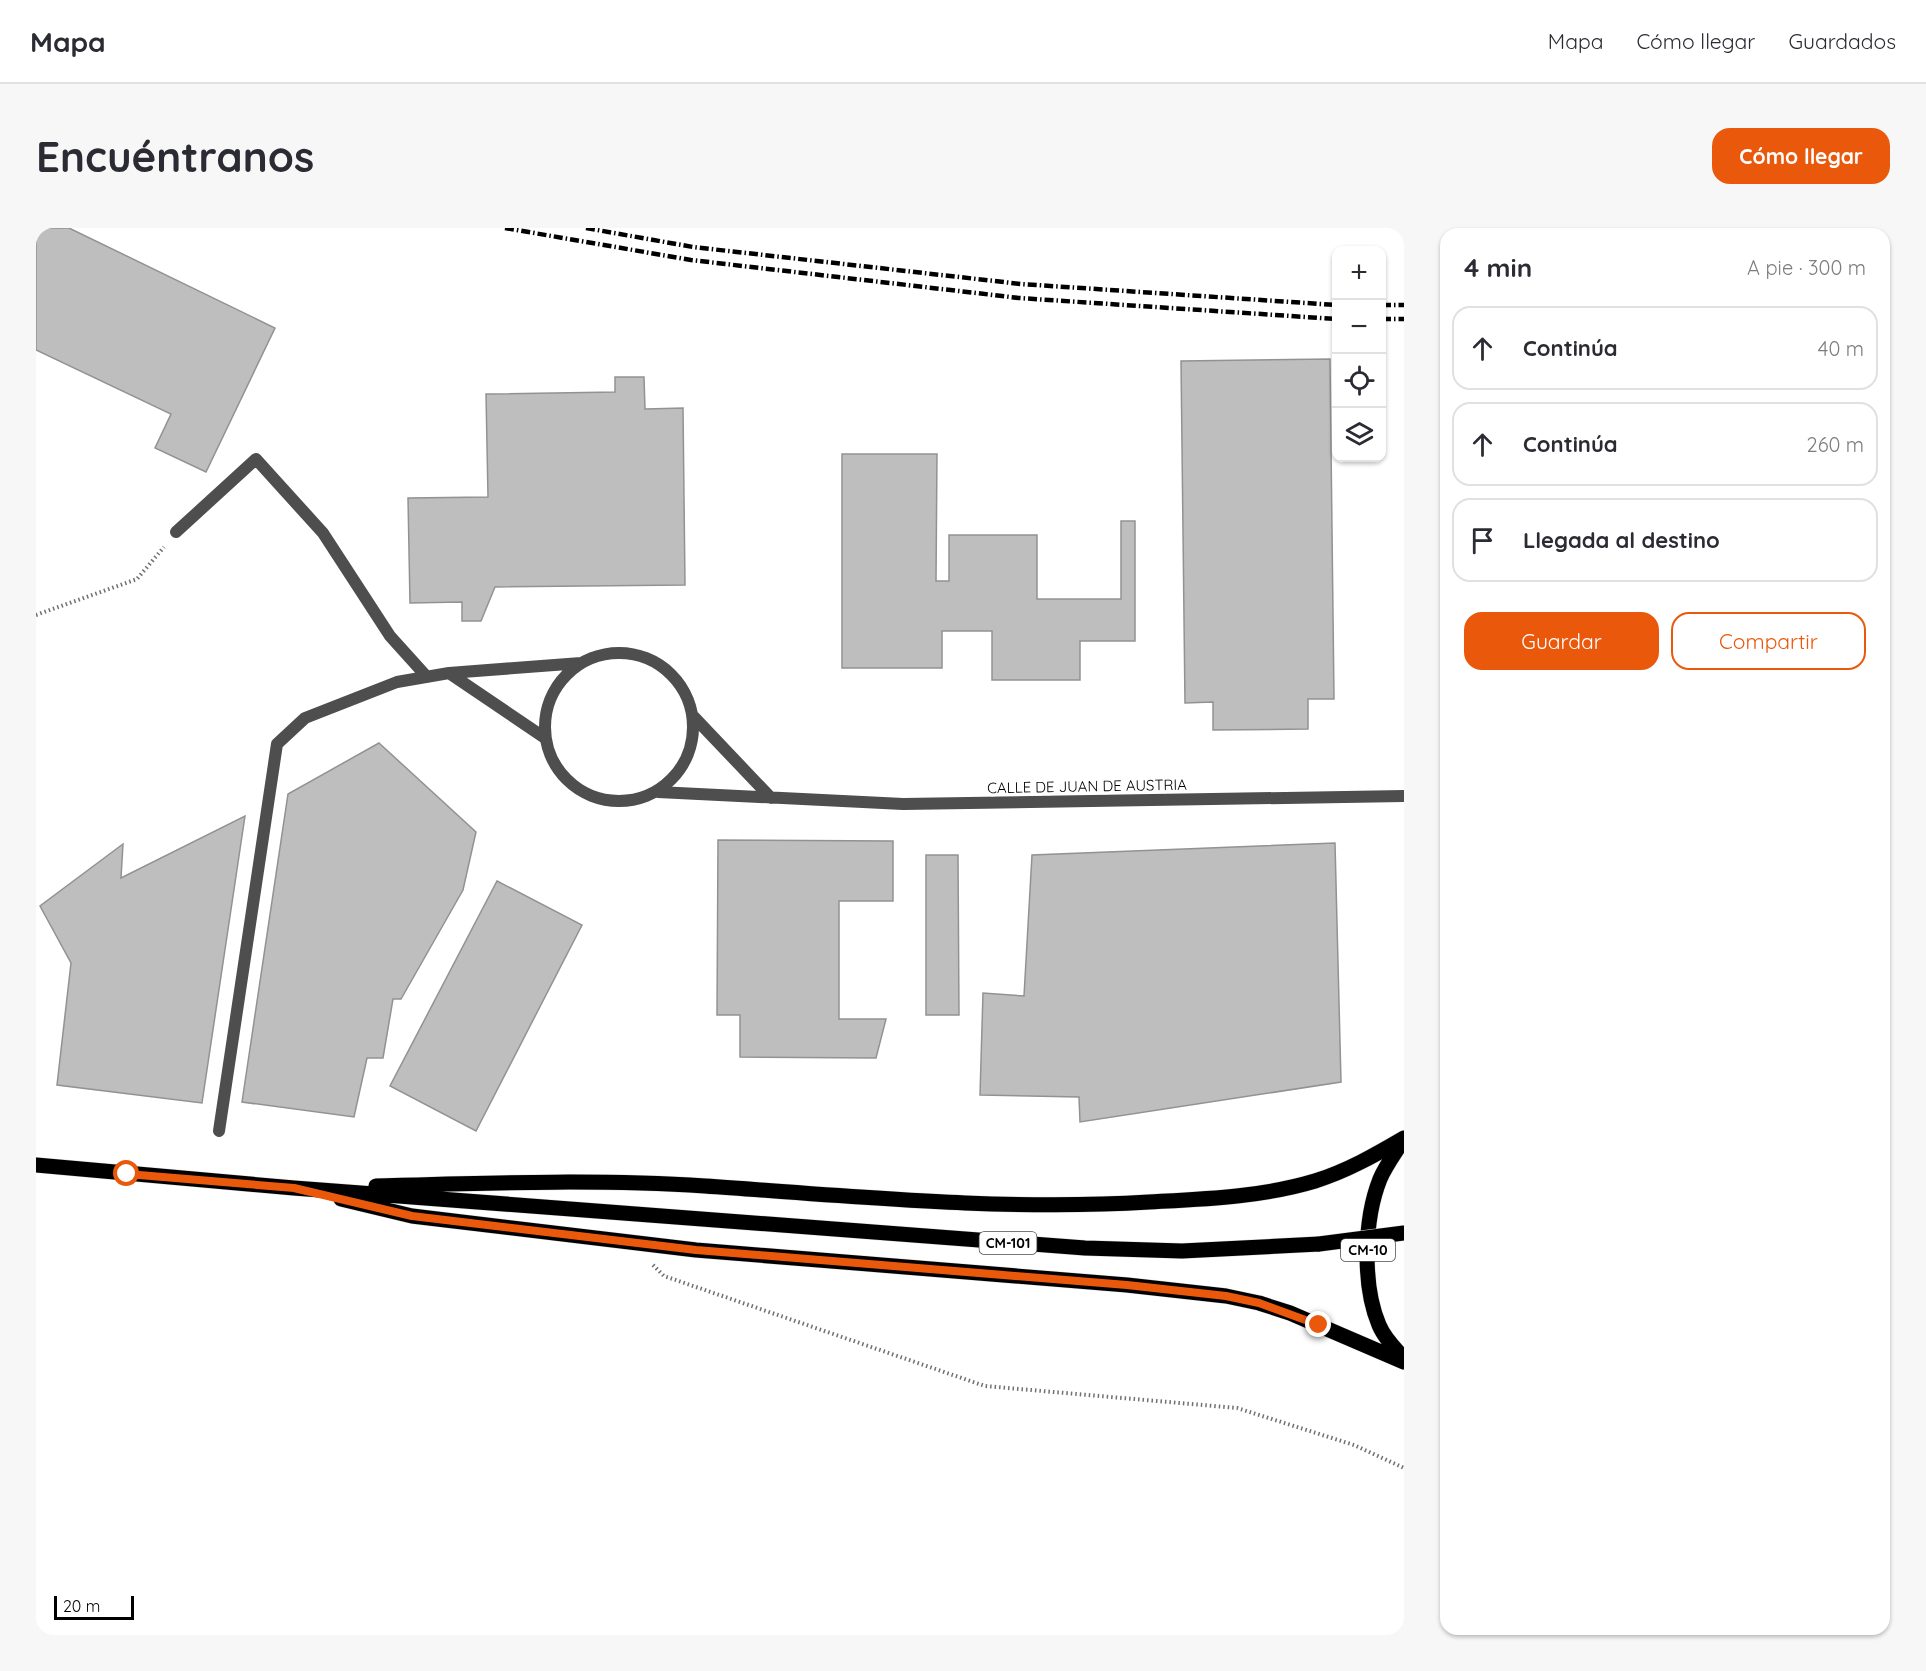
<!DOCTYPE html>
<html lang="es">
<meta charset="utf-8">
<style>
:root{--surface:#fff;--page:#f7f7f7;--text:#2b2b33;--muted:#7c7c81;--line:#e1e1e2;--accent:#ea580c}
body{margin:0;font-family:Quicksand,sans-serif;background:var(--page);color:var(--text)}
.controls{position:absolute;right:18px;top:18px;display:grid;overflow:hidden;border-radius:12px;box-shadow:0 2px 4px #0004}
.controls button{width:54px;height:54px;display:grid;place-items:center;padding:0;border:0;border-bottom:2px solid var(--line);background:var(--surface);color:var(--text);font:30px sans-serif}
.scale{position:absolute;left:18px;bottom:15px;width:80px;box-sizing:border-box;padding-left:6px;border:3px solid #000;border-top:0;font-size:16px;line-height:21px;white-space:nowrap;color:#000;-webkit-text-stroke:4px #fff;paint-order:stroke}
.stop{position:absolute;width:18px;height:18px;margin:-14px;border:4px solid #ea580c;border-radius:50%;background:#fff}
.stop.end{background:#ea580c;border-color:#fff;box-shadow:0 2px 6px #0008}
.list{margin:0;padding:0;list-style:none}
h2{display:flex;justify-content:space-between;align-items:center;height:78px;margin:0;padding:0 24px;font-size:26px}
h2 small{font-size:20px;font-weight:400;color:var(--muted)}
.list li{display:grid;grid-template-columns:39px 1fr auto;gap:18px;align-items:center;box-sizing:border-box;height:84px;margin:0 12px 12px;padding:0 12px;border:2px solid var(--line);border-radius:18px}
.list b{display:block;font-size:22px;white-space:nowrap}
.list em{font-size:20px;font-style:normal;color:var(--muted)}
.actions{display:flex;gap:12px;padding:18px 24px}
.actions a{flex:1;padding:14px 0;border:2px solid var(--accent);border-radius:18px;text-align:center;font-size:21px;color:var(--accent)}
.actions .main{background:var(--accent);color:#fff}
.icon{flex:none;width:33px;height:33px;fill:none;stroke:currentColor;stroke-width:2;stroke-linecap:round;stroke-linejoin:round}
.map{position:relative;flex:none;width:1368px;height:1407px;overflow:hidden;border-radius:18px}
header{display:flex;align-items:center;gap:36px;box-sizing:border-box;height:84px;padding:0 30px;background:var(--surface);border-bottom:2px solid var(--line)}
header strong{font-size:28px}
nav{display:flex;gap:33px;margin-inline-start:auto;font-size:21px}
.intro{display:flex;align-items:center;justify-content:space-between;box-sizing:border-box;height:144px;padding:0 36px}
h1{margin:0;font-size:42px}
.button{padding:15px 27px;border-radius:18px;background:var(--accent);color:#fff;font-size:21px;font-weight:700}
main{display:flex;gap:36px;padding:0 36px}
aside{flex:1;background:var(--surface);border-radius:18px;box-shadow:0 2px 4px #0004}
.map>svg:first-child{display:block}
</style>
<header>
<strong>Mapa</strong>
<nav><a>Mapa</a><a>Cómo llegar</a><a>Guardados</a></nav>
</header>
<div class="intro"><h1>Encuéntranos</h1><a class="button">Cómo llegar</a></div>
<main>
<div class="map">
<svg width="1368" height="1407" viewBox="0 0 1368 1407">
<rect width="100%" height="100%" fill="#fff"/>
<!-- building -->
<path fill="#bebebe" stroke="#929292" stroke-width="1.5" d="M0 0H33L239 100 170 244 119 220 135 186 0 122Z
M1294 131 1298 471H1272V501L1177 502V474L1149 475 1145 133Z
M579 149H608L609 181 647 180 649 357 459 359 445 393H426V374L374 375 372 270 452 269 450 166 579 164Z
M806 226H901L900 353H913V307H1001V371H1085V293H1099V413H1044V452H956V403H906V440H806Z
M343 515 440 604 427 662 365 771H357L347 830H331L318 889 206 874 252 566Z
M209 588 166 875 21 857 35 735 4 678 87 616 85 650Z
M682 612 857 613V673H803V791H850L840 830 704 829V787H681Z
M1299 615 1305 854 1044 894 1043 869 944 867 947 765 988 768 996 627Z
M890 627H922L923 787H890Z
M461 653 546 697 440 903 354 858Z"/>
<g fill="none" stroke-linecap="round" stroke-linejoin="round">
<defs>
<path id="primary" d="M1368 911C1360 924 1350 937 1344 951 1328 991 1326 1057 1343 1097 1348 1109 1359 1121 1368 1130
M0 937 258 960 1049 1020 1146 1023 1283 1016
M340 958C449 955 560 951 669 958 817 968 965 983 1113 974 1168 971 1226 969 1279 953 1311 943 1339 927 1368 910
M305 971 376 988 660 1022 1091 1057 1190 1068 1223 1075 1254 1085 1368 1134"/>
</defs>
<!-- primary casing -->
<use href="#primary" stroke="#dbdbdb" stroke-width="16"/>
<!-- path -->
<path stroke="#707070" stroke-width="4" stroke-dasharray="1.5 3" stroke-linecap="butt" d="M0 387 101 351 128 319
M617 1037 628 1048 949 1158 1201 1180 1318 1217 1368 1240"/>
<!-- minor -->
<path stroke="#4e4e4e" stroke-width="12" d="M140 304 220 231 287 305 354 408 391 449
M509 499a74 74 0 1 1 148 0a74 74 0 1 1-148 0Z
M413 445 509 510
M658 489 735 570
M622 564 867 576 1368 568
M183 903 241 516 269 490 361 454 413 445 545 435"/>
<!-- primary -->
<use href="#primary" stroke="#000" stroke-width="15"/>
<!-- rail -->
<path stroke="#000" stroke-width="4.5" stroke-dasharray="9 3 1.5 3" stroke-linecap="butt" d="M469 0 655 32 983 70 1300 91
M550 0 657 19 985 56 1300 77
M1346 77H1368
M1346 91H1368"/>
<defs>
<path id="primary-bridge" d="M1283 1016 1368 1005"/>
</defs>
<!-- primary-bridge casing -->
<use href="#primary-bridge" stroke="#dbdbdb" stroke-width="16" stroke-linecap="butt"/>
<!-- primary-bridge -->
<use href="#primary-bridge" stroke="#000" stroke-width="15"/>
</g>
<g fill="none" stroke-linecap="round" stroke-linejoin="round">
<!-- route -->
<path stroke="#ea580c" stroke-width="8" d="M91 946 258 960 376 988 660 1022 1091 1057 1190 1068 1223 1075 1283 1097"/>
</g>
<g text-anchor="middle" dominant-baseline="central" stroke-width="6" stroke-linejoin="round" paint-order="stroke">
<!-- shield labels -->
<g fill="#fff" stroke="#4c4c4c" stroke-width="1.5">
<rect x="943.5" y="1004" width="57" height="22" rx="4.5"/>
<rect x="1305" y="1011" width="54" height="22" rx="4.5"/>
</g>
<g font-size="14" font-weight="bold" fill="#000">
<text x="972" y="1015">CM-101</text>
<text x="1332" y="1022">CM-10</text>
</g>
<!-- street labels -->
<g font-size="15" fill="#000" stroke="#fff">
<text transform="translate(1051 558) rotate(-1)">CALLE DE JUAN DE AUSTRIA</text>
</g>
</g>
</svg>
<div class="controls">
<button>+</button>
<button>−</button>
<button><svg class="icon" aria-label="locate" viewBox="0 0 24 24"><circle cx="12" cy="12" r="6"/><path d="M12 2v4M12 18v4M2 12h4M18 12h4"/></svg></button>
<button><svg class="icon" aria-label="layers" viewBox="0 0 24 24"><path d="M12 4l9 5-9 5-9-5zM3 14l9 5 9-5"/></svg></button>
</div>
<div class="scale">20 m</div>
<div class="stop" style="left:91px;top:946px"></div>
<div class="stop end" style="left:1283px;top:1097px"></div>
</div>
<aside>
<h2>4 min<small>A pie · 300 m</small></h2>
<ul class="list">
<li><svg class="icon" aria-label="ahead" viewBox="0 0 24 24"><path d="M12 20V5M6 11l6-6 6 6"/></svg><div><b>Continúa</b></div><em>40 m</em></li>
<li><svg class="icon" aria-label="ahead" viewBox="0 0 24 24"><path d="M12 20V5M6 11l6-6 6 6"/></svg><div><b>Continúa</b></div><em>260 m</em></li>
<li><svg class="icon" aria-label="arrive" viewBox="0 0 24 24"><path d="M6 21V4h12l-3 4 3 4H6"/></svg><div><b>Llegada al destino</b></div></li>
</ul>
<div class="actions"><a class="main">Guardar</a><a>Compartir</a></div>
</aside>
</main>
